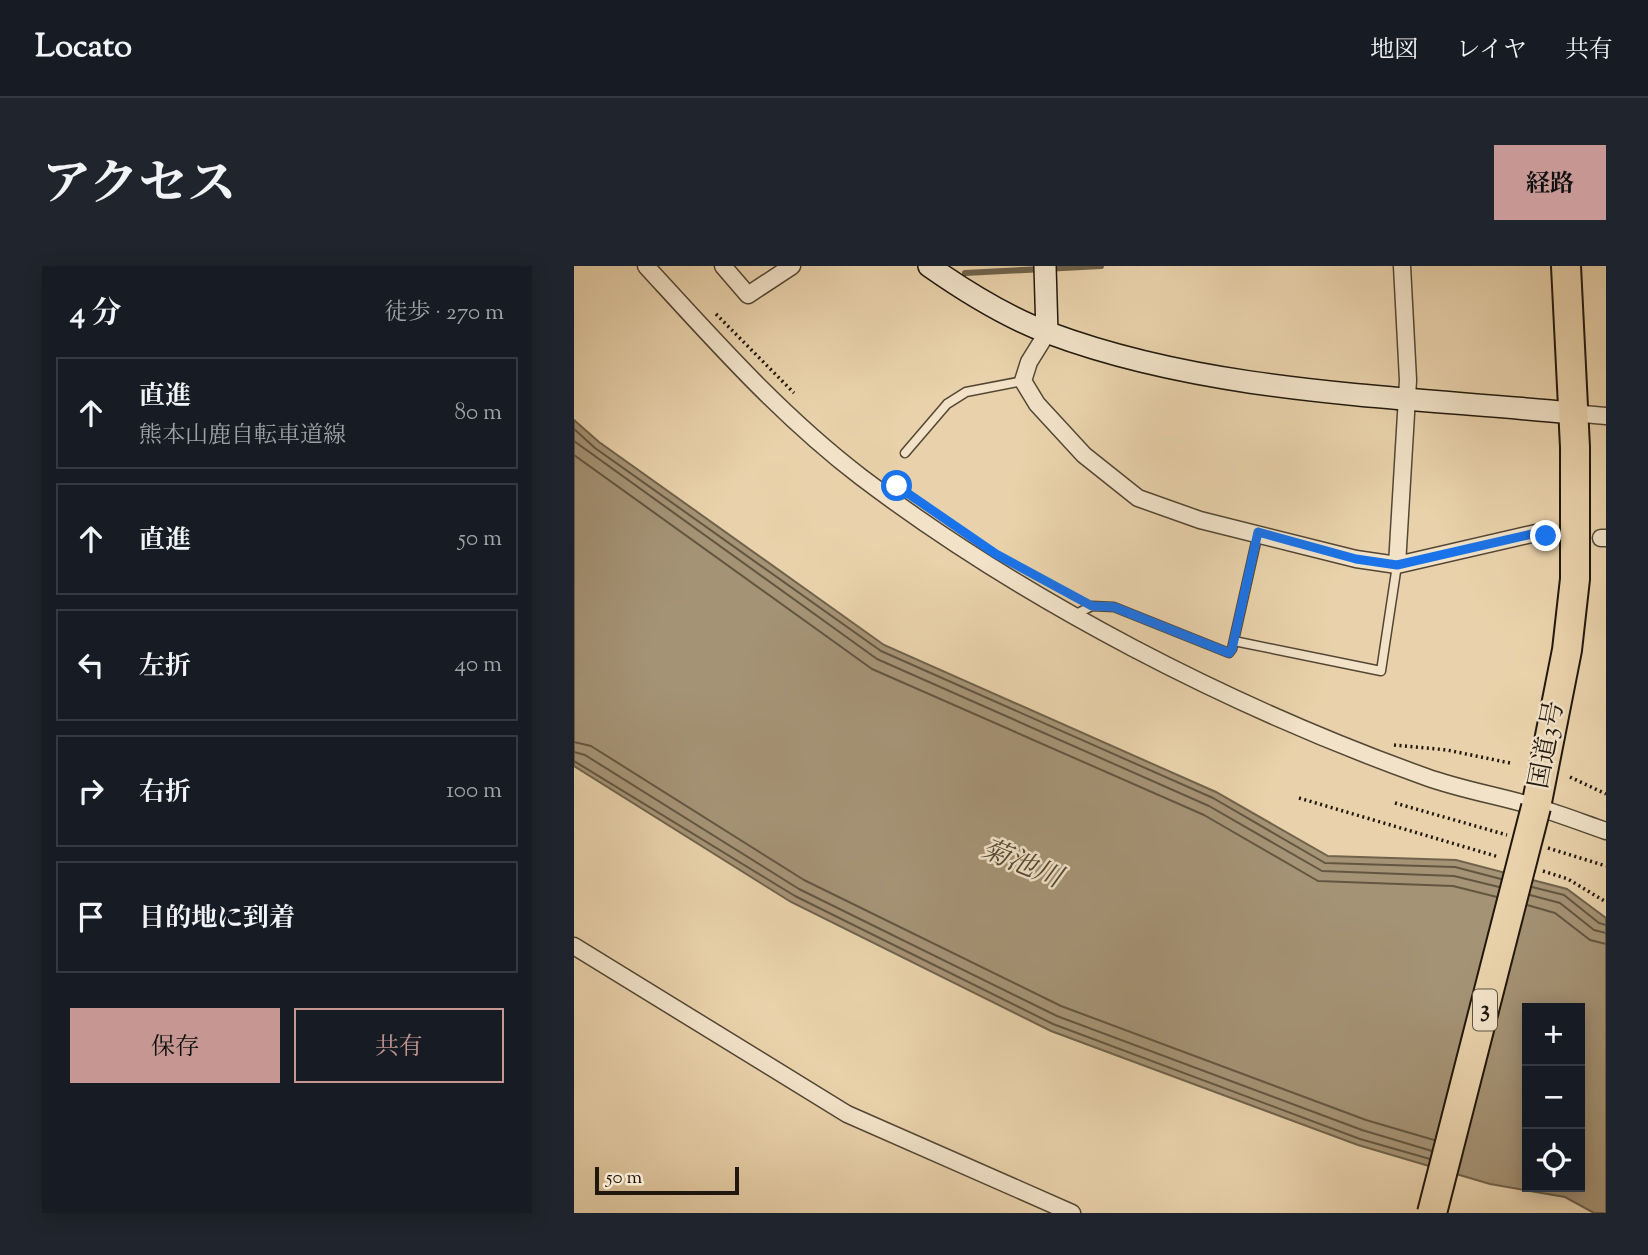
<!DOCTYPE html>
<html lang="ja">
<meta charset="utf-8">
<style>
:root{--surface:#171b24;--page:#20242c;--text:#f1f3f6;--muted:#9ea1a6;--line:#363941;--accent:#c59692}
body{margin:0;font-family:"Sorts Mill Goudy","Noto Serif JP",serif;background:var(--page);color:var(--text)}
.controls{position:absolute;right:21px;bottom:21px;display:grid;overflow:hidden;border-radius:0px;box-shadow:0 4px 18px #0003}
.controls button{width:63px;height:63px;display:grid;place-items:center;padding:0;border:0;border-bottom:2px solid var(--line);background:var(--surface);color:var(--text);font:35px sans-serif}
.scale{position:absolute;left:21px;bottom:18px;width:144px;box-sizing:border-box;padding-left:7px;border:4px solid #21180d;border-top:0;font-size:19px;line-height:24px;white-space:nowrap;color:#21180d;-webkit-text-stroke:5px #f1e2c8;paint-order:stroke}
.stop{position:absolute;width:21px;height:21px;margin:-16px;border:5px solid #1a73e8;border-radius:50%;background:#fff}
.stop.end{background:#1a73e8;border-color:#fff;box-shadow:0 2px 7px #0008}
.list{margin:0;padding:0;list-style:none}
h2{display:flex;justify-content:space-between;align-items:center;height:91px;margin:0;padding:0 28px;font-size:30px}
h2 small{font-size:23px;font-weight:400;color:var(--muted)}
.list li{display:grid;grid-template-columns:46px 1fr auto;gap:21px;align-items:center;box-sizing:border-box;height:112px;margin:0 14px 14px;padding:0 14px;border:2px solid var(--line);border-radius:0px}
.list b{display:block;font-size:26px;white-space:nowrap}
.list p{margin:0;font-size:23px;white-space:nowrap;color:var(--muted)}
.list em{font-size:23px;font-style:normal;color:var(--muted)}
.actions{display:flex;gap:14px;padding:21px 28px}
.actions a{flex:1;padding:16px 0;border:2px solid var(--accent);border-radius:0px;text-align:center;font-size:24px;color:var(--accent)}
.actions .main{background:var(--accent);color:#111}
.icon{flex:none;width:38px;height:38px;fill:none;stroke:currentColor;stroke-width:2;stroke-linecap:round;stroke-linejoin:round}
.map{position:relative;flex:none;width:1032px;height:947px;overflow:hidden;border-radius:0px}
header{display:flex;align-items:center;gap:42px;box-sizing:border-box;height:98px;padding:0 35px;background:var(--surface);border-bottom:2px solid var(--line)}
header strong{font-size:33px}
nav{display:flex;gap:38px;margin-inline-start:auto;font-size:24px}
.intro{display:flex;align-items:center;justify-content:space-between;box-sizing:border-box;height:168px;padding:0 42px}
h1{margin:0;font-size:49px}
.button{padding:18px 32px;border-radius:0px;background:var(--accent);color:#111;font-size:24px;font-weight:700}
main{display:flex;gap:42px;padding:0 42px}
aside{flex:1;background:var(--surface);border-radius:0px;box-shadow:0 4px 18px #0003}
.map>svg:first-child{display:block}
</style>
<header>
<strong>Locato</strong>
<nav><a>地図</a><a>レイヤ</a><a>共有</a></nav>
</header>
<div class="intro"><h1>アクセス</h1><a class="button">経路</a></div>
<main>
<aside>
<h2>4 分<small>徒歩 · 270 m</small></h2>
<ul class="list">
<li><svg class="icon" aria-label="ahead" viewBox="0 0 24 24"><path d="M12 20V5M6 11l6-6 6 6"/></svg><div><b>直進</b><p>熊本山鹿自転車道線</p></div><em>80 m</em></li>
<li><svg class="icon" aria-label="ahead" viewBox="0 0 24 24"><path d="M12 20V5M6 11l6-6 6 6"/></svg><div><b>直進</b></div><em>50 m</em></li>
<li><svg class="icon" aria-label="left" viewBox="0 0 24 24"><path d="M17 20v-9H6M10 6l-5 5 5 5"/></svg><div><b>左折</b></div><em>40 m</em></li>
<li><svg class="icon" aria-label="right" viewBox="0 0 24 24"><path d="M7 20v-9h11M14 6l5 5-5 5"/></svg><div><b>右折</b></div><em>100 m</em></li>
<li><svg class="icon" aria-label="arrive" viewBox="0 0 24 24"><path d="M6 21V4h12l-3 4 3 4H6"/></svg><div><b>目的地に到着</b></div></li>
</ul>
<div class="actions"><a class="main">保存</a><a>共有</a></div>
</aside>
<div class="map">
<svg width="1032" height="947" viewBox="0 0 1032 947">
<rect width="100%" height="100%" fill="#e9d2ab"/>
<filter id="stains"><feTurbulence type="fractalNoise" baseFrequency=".00286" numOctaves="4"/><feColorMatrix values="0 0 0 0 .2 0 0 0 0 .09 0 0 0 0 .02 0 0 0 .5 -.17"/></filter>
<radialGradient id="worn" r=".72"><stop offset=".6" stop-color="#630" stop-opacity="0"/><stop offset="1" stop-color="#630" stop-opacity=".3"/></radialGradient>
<!-- water -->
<path fill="#a59375" stroke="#70624b" stroke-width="2" fill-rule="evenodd" d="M0 154 25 176 310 379 642 526 754 590 882 594 993 623 1032 652V947H1020L991 931 916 918 784 879 477 765 217 636 0 500ZM953 742H1006V921H953Z"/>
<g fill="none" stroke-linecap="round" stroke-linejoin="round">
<!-- shore -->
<path stroke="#635641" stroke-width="2" d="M0 163 21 182 307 385 639 532 751 597 881 601 927 613
M0 175 303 393 635 540 748 605 880 610 925 621
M0 189 298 403 630 549 744 615 879 620 923 631
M0 476 17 480 230 614 487 740 792 854 860 874
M0 486 11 489 225 623 483 750 788 864 858 885
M0 495 221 630 479 758 786 873 856 893
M958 621 990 629 1025 657 1032 659
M956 629 986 637 1020 664 1032 667
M953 639 981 647 1016 674 1032 678"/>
<!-- stream -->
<path stroke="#70624b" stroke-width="6" d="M391 7 527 0"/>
<!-- street-tunnel -->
<path stroke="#c1ad8b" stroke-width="16" stroke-dasharray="16 8" stroke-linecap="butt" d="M972 270 1027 272"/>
<defs>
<path id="lane" d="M331 187 373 138 392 126 449 115
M502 348 518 340 540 341 655 387 658 383 684 267
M660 375 807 405 823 299"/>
<path id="street" d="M72 0C140 74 206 149 287 211 452 336 657 441 852 511 888 524 926 530 962 541 986 548 1009 557 1032 565
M149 0 174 29 218 0
M473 67 455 96 449 115 463 138 510 189 564 232 626 254 782 293 823 299 962 267 972 270
M998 147 1032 150
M1027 272H1032
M823 299 834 114 828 0
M0 680 273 848 498 947"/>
<path id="secondary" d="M355 0C392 26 432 51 475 67 638 128 825 130 998 147
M471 0 473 67"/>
<path id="highway" d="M962 541 993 384 1001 313V181L992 0"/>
</defs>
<!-- lane casing -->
<use href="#lane" stroke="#534634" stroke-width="11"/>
<!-- street casing -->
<use href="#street" stroke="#534634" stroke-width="19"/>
<!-- secondary casing -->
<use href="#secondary" stroke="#21180d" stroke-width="24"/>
<!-- highway casing -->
<use href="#highway" stroke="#21180d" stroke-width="32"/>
<!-- path -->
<path stroke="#21180d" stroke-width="3.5" stroke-dasharray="2 3.5" stroke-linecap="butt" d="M142 48 220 127
M820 479 873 484 936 497
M996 511 1032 528
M725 532 925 591
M821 537 933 569
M974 582 1032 600
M969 605 994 613 1032 636"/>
<!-- lane -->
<use href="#lane" stroke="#f1e2c8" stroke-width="8"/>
<!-- street -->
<use href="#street" stroke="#f1e2c8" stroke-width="16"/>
<!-- secondary -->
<use href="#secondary" stroke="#f1e2c8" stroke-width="21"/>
<!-- highway -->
<use href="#highway" stroke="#e9d2ab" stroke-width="28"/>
<defs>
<path id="highway-bridge" d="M858 947 962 541"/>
</defs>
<!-- highway-bridge casing -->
<use href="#highway-bridge" stroke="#21180d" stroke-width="32" stroke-linecap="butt"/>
<!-- highway-bridge -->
<use href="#highway-bridge" stroke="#e9d2ab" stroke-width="28"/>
</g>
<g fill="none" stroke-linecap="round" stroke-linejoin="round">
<!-- route -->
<path stroke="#1a73e8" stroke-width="9" d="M323 220 422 288 518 340 540 341 655 387 658 383 684 266 782 293 823 299 962 267 972 270"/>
</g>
<g text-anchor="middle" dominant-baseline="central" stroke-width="5" stroke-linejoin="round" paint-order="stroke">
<!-- shield labels -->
<rect fill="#f1e2c8" stroke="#5f5545" stroke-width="2" x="899" y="723.5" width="24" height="41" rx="5"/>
<g font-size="24" font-weight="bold" fill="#21180d">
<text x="911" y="744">3</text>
</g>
<!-- street labels -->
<g font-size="26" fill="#21180d" stroke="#f1e2c8">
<text transform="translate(974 479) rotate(-79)">国道3号</text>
</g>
<!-- water labels -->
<g font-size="28" font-style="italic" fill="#564937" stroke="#f1e2c8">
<text transform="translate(447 599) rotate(22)">菊池川</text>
</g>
</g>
<rect width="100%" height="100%" filter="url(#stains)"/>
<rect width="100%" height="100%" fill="url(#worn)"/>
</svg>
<div class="controls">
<button>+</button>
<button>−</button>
<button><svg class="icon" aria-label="locate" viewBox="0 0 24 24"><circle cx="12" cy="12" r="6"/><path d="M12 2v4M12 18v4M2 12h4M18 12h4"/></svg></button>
</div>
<div class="scale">50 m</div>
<div class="stop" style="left:323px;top:220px"></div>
<div class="stop end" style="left:972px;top:270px"></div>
</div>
</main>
